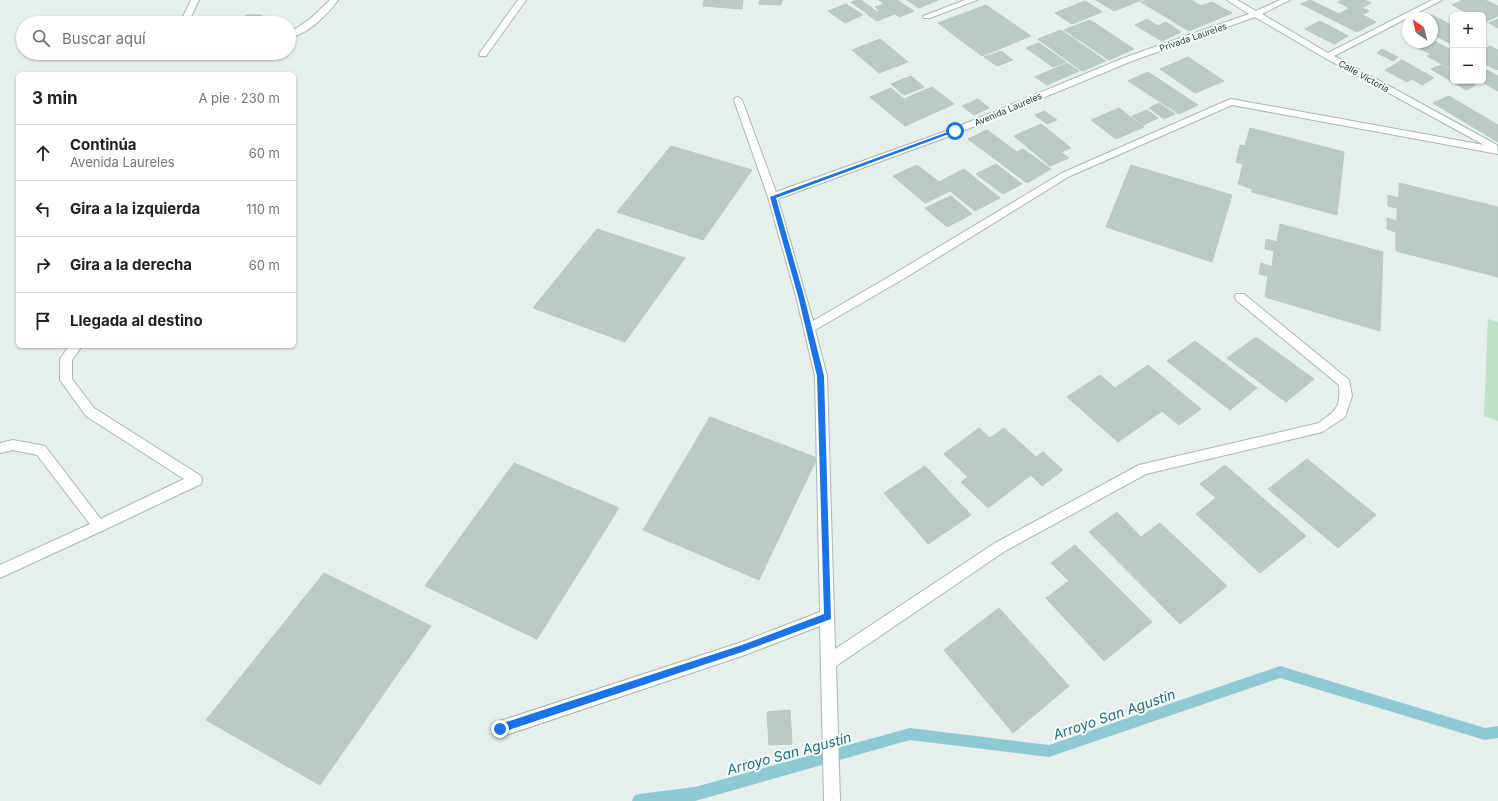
<!DOCTYPE html>
<html lang="es">
<meta charset="utf-8">
<style>
:root{--surface:#fff;--page:#f6f6f6;--text:#202124;--muted:#757577;--line:#e0e0e0}
body{margin:0;font-family:Inter,sans-serif;background:var(--page);color:var(--text)}
.controls{position:absolute;right:12px;top:12px;display:grid;overflow:hidden;border-radius:6px;box-shadow:0 1px 3px #0004}
.controls button{width:36px;height:36px;display:grid;place-items:center;padding:0;border:0;border-bottom:1px solid var(--line);background:var(--surface);color:var(--text);font:20px sans-serif}
.compass{position:absolute;left:1402px;top:12px;width:36px;height:36px;border-radius:50%;background:var(--surface);box-shadow:0 1px 3px #0004;rotate:325deg}
.stop{position:absolute;width:12px;height:12px;margin:-9px;border:3px solid #1a73e8;border-radius:50%;background:#fff}
.stop.end{background:#1a73e8;border-color:#fff;box-shadow:0 1px 4px #0008}
.list{margin:0;padding:0;list-style:none}
h2{display:flex;justify-content:space-between;align-items:center;height:52px;margin:0;padding:0 16px;font-size:17px}
h2 small{font-size:13px;font-weight:400;color:var(--muted)}
.list li{display:grid;grid-template-columns:26px 1fr auto;gap:12px;align-items:center;box-sizing:border-box;height:56px;padding:0 16px;border-top:1px solid var(--line)}
.list b{display:block;font-size:15px;white-space:nowrap}
.list p{margin:0;font-size:13px;white-space:nowrap;color:var(--muted)}
.list em{font-size:13px;font-style:normal;color:var(--muted)}
.icon{flex:none;width:22px;height:22px;fill:none;stroke:currentColor;stroke-width:2;stroke-linecap:round;stroke-linejoin:round}
.map{position:relative;flex:none;width:1498px;height:801px;overflow:hidden}
.search{position:absolute;background:var(--surface);box-shadow:0 1px 3px #0004;left:16px;top:16px;width:280px;height:44px;display:flex;align-items:center;gap:10px;box-sizing:border-box;padding:0 14px;border-radius:22px;color:var(--muted);font-size:15px}
.panel{position:absolute;background:var(--surface);box-shadow:0 1px 3px #0004;left:16px;top:72px;width:280px;height:276px;border-radius:6px}
.map>svg:first-child{display:block}
</style>
<div class="map">
<svg width="1498" height="801" viewBox="0 0 1498 801">
<rect width="100%" height="100%" fill="#e6efeb"/>
<!-- green -->
<path fill="#bfe0c8" d="M1488 319 1498 322V421L1484 416Z"/>
<g fill="none" stroke-linecap="round" stroke-linejoin="round">
<!-- stream -->
<path fill="#8ec9d4" fill-rule="evenodd" d="M1280 666 1485 728 1498 726V738L1485 740 1280 678 1049 757 910 740 695 801H632L634 796 639 794 695 787 910 728 1049 745Z"/>
</g>
<!-- building -->
<path fill="#bbcac4" stroke="#b8c9c2" d="M704 0H743L742 9 703 6Z
M760 0H782L781 5 759 4Z
M857 0H861L876 11 868 14 851 2Z
M879 0H897L914 11 900 17 895 14 877 21 868 15 879 11 875 7 884 4Z
M907 0H938L919 8Z
M1096 0H1142L1114 11Z
M1146 0H1191L1201 6 1212 2 1232 13 1189 31 1141 2Z
M1310 0 1339 14 1350 8 1376 22 1357 32 1301 4Z
M1342 0H1365L1371 3 1362 8 1369 11 1362 15 1338 2Z
M1463 0H1485L1498 6V16L1485 22 1483 21V15H1471L1452 5Z
M1085 1 1102 12 1072 24 1055 13Z
M846 4 863 15 845 23 828 11Z
M986 5 1031 36 982 56 938 23Z
M246 15H262L258 23H238Z
M1432 15 1453 26 1449 29 1453 32V45L1432 34V18H1424Z
M1147 19 1158 26 1166 22 1181 32 1162 41 1135 25Z
M1498 19V28L1489 23Z
M1090 20 1134 49 1109 60 1064 30Z
M1320 21 1348 36 1334 44 1305 29Z
M1061 30 1106 61 1082 71 1038 39Z
M880 39 908 62 879 73 852 50Z
M1434 41 1453 51V70L1427 56 1431 54 1420 49Z
M1039 43 1066 62 1053 67 1026 48Z
M1490 46 1498 50V69L1497 70 1483 63V49Z
M1382 49 1398 57 1393 61 1377 53Z
M1001 51 1013 60 997 66 984 57Z
M1188 57 1224 81 1195 93 1160 69Z
M1402 60 1434 78 1422 85 1412 79 1407 82 1385 70Z
M1067 63 1079 71 1047 85 1035 77Z
M1441 65 1453 72V81H1469L1476 85 1466 90 1431 69Z
M1483 68 1498 76V91L1480 81H1483Z
M1148 72 1198 105 1179 114 1128 81Z
M911 76 924 87 904 95 891 84Z
M932 87 954 104 905 126 870 97 891 88 904 99Z
M1449 96 1498 125V142L1433 103Z
M978 99 989 108 974 115 962 106Z
M1159 103 1175 114 1164 119 1149 108Z
M1119 108 1144 127 1116 139 1091 120Z
M1147 110 1158 118 1143 125 1132 116Z
M1044 111 1057 120 1047 124 1035 115Z
M1041 124 1071 148 1061 152 1069 158 1050 166 1014 136Z
M1250 128 1344 152 1337 215 1252 192V189L1238 184 1243 164 1236 162 1240 145 1245 146Z
M987 130 1017 152 1023 149 1051 169 1027 183 968 139Z
M671 146 752 170 703 240 617 212Z
M996 164 1022 184 1003 194 976 174Z
M917 165 939 182 950 191 925 203 893 176Z
M1131 165 1232 195 1212 262 1106 227Z
M964 169 1000 198 975 211 939 182Z
M1399 183 1498 207V277L1396 251V232L1387 229V218L1397 221V208L1388 206V195L1399 198Z
M951 196 972 214 947 227 925 208Z
M1280 224 1383 252 1380 331 1265 297 1268 276 1259 274 1261 263 1272 267 1274 251 1265 249 1266 239 1277 242Z
M597 229 685 258 625 342 533 308Z
M1256 337 1314 379 1286 402 1227 358Z
M1195 341 1257 388 1230 410 1167 361Z
M1148 365 1201 409 1179 425 1162 411 1118 442 1067 397 1100 375 1115 388Z
M710 417 817 458 759 580 643 530Z
M979 428 990 438 1004 428 1036 457 1043 452 1063 470 1042 486 1031 475 988 508 961 482 968 477 944 454Z
M1307 459 1376 515 1338 548 1268 489Z
M514 463 619 508 537 639 425 586Z
M1225 465 1306 536 1260 573 1196 514 1216 498 1200 484Z
M925 466 971 515 928 544 884 493Z
M1117 512 1141 537 1160 523 1227 586 1180 624 1089 532Z
M1075 545 1152 622 1104 661 1046 598 1069 581 1051 563Z
M324 573 431 626 320 785 206 720Z
M999 608 1069 686 1013 733 944 650Z
M790 710 792 744 769 745 767 712Z"/>
<g fill="none" stroke-linecap="round" stroke-linejoin="round">
<defs>
<path id="lane" d="M69 346H82L72 360V379L94 408 201 476 202 480 201 484 104 530 99 532 94 530 92 526 94 522 184 479 86 416 60 380V359Z"/>
<path id="street" d="M191 0H199L188 23H180Z
M330 0H338C327 15 308 34 289 38V33L310 19Z
M518 0H526L486 56H480L479 54Z
M965 0H977L930 18H924L923 16Z
M1227 0H1237L1256 11 1280 0H1290L1262 14 1328 53 1432 0H1442L1334 56 1497 145 1498 154 1232 105 1068 177 905 278 815 330 827 376 835 649 995 543 1139 465 1319 423C1336 410 1341 408 1339 385L1236 300 1235 297 1236 294H1244L1349 380 1352 396 1345 417 1322 432 1146 474 1005 551 836 666 840 801H824L820 626 742 656 500 737 495 734 492 729 495 724 500 721 742 642 820 612 815 376 796 296 768 197 734 100 735 98 738 97 742 100 776 192 952 129 1126 57 1249 14ZM1255 17 1325 58 1484 145 1231 99 1228 100 1062 173 897 272 813 321 778 199 958 133 1132 61Z
M13 440 45 446 106 526 104 530 0 578V565L90 524 37 455 13 450 0 453V443Z"/>
</defs>
<!-- lane casing -->
<use href="#lane" stroke="#a8b8b2" stroke-width="2"/>
<!-- street casing -->
<use href="#street" stroke="#a8b8b2" stroke-width="2"/>
<!-- lane -->
<use href="#lane" fill="#fff" fill-rule="evenodd"/>
<!-- street -->
<use href="#street" fill="#fff" fill-rule="evenodd"/>
</g>
<!-- route -->
<path fill="#1a73e8" d="M953 130 957 131 776 198 804 296 824 376 831 619 742 652 500 733 497 732 496 729 497 726 500 724 742 645 824 614 817 376 798 296 770 197Z"/>
<g text-anchor="middle" dominant-baseline="central" stroke-width="4" stroke-linejoin="round" paint-order="stroke">
<!-- far-street labels -->
<g font-size="9" fill="#24423a" stroke="#f7fbf9">
<text transform="translate(1193 37) rotate(-19)">Privada Laureles</text>
<text transform="translate(1364 76) rotate(29)">Calle Victoria</text>
<text transform="translate(1008 109) rotate(-23)">Avenida Laureles</text>
</g>
<!-- near-water labels -->
<g font-size="14" font-style="italic" fill="#1c6f80" stroke="#f7fbf9">
<text transform="translate(1114 714) rotate(-19)">Arroyo San Agustín</text>
<text transform="translate(789 753) rotate(-15)">Arroyo San Agustín</text>
</g>
</g>
</svg>
<div class="controls">
<button>+</button>
<button>−</button>
</div>
<svg class="compass" viewBox="-18 -18 36 36"><path d="M0-13l5 13h-10z" fill="#e53935"/><path d="M0 13l5-13h-10z" fill="#757577"/></svg>
<div class="stop" style="left:955px;top:131px"></div>
<div class="stop end" style="left:500px;top:729px"></div>
<div class="search"><svg class="icon" aria-label="search" viewBox="0 0 24 24"><circle cx="10" cy="10" r="6"/><path d="M15 15l6 6"/></svg>Buscar aquí</div>
<section class="panel">
<h2>3 min<small>A pie · 230 m</small></h2>
<ul class="list">
<li><svg class="icon" aria-label="ahead" viewBox="0 0 24 24"><path d="M12 20V5M6 11l6-6 6 6"/></svg><div><b>Continúa</b><p>Avenida Laureles</p></div><em>60 m</em></li>
<li><svg class="icon" aria-label="left" viewBox="0 0 24 24"><path d="M17 20v-9H6M10 6l-5 5 5 5"/></svg><div><b>Gira a la izquierda</b></div><em>110 m</em></li>
<li><svg class="icon" aria-label="right" viewBox="0 0 24 24"><path d="M7 20v-9h11M14 6l5 5-5 5"/></svg><div><b>Gira a la derecha</b></div><em>60 m</em></li>
<li><svg class="icon" aria-label="arrive" viewBox="0 0 24 24"><path d="M6 21V4h12l-3 4 3 4H6"/></svg><div><b>Llegada al destino</b></div></li>
</ul>
</section>
</div>
